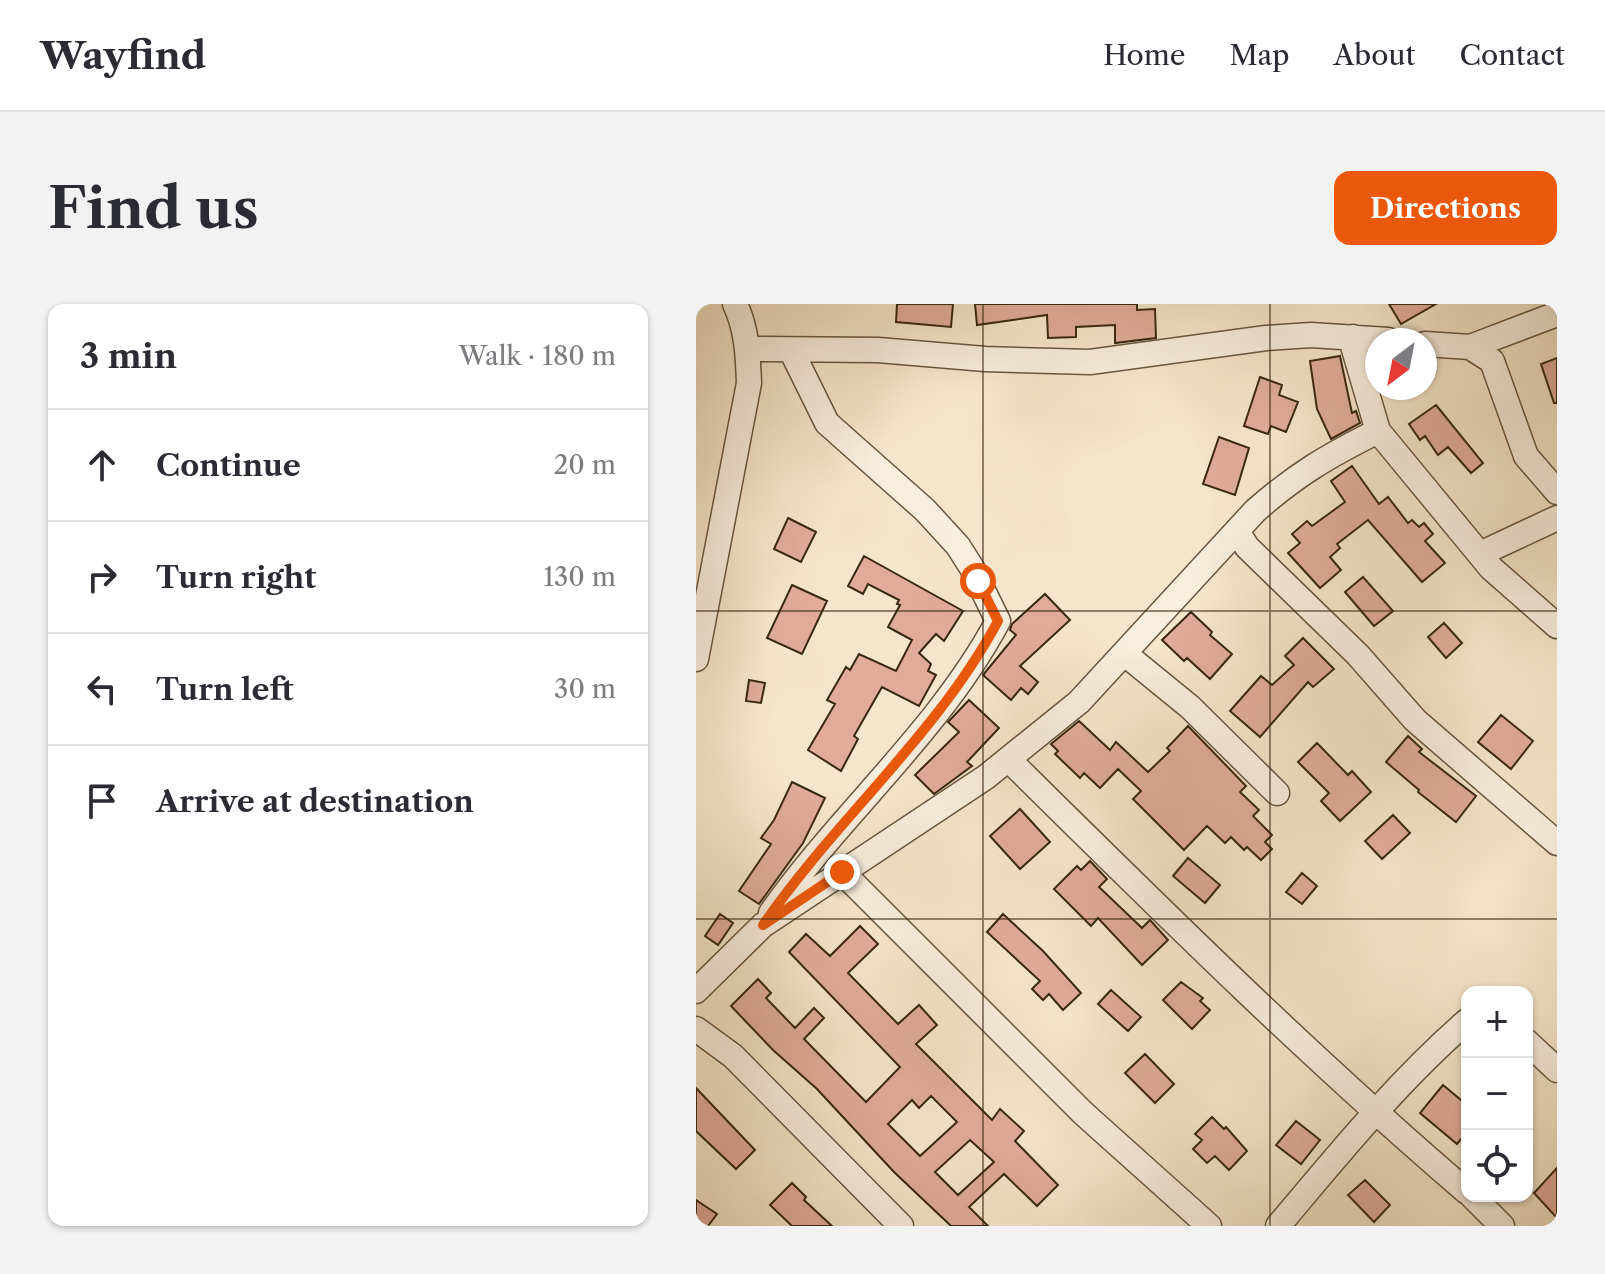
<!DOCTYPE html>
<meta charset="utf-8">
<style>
:root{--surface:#fff;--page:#f2f2f3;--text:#2b2b33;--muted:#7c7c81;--line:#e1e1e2;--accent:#ea580c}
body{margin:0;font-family:"Libre Caslon Text",serif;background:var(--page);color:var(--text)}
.controls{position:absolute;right:24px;bottom:24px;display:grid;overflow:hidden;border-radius:16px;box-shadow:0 2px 6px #0004}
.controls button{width:72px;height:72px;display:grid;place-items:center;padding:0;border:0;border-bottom:2px solid var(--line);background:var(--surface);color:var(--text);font:40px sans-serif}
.compass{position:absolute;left:669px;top:24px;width:72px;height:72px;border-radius:50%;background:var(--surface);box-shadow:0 2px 6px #0004;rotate:212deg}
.stop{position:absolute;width:24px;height:24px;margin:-18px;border:6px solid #ea580c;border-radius:50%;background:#fff}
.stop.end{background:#ea580c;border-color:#fff;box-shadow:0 2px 8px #0008}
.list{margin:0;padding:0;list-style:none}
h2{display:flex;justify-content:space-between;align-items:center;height:104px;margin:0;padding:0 32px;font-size:34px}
h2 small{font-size:26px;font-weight:400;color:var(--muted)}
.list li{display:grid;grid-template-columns:52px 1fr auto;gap:24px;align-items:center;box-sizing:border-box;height:112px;padding:0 32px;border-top:2px solid var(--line)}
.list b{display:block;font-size:30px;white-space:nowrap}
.list em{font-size:26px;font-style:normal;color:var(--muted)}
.icon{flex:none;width:44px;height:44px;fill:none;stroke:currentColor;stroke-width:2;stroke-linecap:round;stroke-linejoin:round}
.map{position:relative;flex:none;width:861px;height:922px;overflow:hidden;border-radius:16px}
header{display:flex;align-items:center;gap:48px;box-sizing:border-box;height:112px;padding:0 40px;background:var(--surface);border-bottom:2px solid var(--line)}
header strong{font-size:38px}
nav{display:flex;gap:44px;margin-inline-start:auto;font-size:28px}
.intro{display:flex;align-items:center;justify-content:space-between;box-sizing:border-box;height:192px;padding:0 48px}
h1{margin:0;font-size:56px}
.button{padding:20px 36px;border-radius:16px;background:var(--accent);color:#fff;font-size:28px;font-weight:700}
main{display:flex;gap:48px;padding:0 48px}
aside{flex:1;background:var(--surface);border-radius:16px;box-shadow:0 2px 6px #0004}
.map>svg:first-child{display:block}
</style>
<header>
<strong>Wayfind</strong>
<nav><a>Home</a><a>Map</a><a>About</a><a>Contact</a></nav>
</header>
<div class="intro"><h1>Find us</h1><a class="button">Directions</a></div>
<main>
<aside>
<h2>3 min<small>Walk · 180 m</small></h2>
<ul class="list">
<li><svg class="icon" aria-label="ahead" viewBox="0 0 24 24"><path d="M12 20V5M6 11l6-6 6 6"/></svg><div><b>Continue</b></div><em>20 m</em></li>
<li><svg class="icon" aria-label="right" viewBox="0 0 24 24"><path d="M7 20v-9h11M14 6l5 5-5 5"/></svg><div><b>Turn right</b></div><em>130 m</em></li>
<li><svg class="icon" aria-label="left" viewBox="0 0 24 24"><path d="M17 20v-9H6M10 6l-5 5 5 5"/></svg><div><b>Turn left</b></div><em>30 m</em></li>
<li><svg class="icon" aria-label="arrive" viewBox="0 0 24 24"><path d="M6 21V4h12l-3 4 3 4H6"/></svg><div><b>Arrive at destination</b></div></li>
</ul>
</aside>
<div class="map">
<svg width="861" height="922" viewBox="0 0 861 922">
<rect width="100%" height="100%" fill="#f5e5ca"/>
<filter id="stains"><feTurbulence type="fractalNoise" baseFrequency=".0025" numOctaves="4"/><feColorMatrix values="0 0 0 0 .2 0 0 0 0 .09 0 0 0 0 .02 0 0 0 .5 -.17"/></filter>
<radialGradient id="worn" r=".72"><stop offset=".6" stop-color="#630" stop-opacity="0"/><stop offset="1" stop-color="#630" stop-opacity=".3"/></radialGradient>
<!-- building -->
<path fill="#e0ab99" stroke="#392810" stroke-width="2" fill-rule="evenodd" d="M201 0H257L255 23 200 18Z
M279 0H441V6L459 5 460 34 419 39V21L380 23V33L352 34 351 11 281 21Z
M693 0H740L705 20Z
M644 52 656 109 660 107 664 119 635 135 621 105 614 57Z
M861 54V99H858L845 60Z
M564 73 586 81 583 91 602 98 590 128 575 122 572 130 548 122Z
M740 101 787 159 775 169 752 143 742 151 729 132 724 136 713 120Z
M523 133 553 144 539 191 507 180Z
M656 162 683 200 692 193 712 219 716 216 723 223 728 219 737 230 729 237 749 259 726 278 672 216 641 240 644 244 634 253 645 266 624 284 592 249 604 239 596 230 611 217 616 222 649 198 635 177Z
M92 214 120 228 105 258 78 245Z
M168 252 267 307 248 337 240 330 223 349 235 360 232 367 240 371 223 402 186 383 158 432 162 435 145 467 112 446 139 400 131 396 150 363 154 366 163 350 200 367 216 336 192 323 204 301 201 300 203 296 172 280 167 290 152 282Z
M667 273 697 307 678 322 649 288Z
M96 281 131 297 106 350 71 334Z
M349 290 374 316 324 362 342 378 332 390 325 384 315 396 287 371 320 331 314 326 316 320Z
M495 308 516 328 514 331 536 350 514 375 491 354 488 357 466 336Z
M748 319 766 339 750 354 732 333Z
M607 334 638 365 617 383 612 378 564 433 534 407 565 372 576 381 598 361 589 352Z
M53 376 69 379 65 399 50 397Z
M273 396 303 424 271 458 276 462 238 490 219 471 263 428 252 418Z
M805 411 837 437 815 465 782 438Z
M383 417 414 446 420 438 452 468 474 447 471 444 492 422 550 482 544 488 563 506 557 512 576 531 569 538 576 545 565 556 551 543 548 546 535 533 529 539 511 522 488 546 437 495 445 487 422 465 404 484 388 469 384 474 359 450 362 447 355 440Z
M712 432 726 445 723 448 780 492 760 518 722 488 723 486 690 458Z
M621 439 652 471 656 467 675 488 644 517 625 497 633 489 602 458Z
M96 478 129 494 107 539 63 600 43 587 75 540 65 534 78 516Z
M324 505 354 538 324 565 294 532Z
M697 511 714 529 686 555 669 537Z
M492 554 524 581 509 599 477 572Z
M394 557 411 575 403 583 446 624 454 616 472 636 446 661 402 614 395 622 358 585 381 562 385 566Z
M606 569 621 582 606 600 590 588Z
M24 610 37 619 22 641 9 632Z
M307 610 347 647 385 689 367 706 353 690 347 696 336 685 344 677 291 628Z
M164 622 182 640 152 669 202 720 223 701 241 721 220 740 296 816 304 805 328 827 319 837 362 881 341 902 308 870 273 903 292 922H255L198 868 121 785 77 746 35 702 62 675 75 689 70 694 99 724 118 704 128 714 108 735 170 798 204 763 93 648 110 630 134 652ZM235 792 261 818 224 852 192 820 216 796 223 804ZM274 836 298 858 262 891 239 868Z
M485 678 507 694 504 697 514 706 496 725 467 696Z
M415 686 445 713 432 727 402 700Z
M449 750 478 780 459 799 429 769Z
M747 781 771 801V828L761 840 724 809Z
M0 784 59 846 40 865 0 827Z
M516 813 528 825 530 823 551 847 533 866 519 852 511 859 497 845 506 836 499 830Z
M600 817 624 836 605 860 580 841Z
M861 864V914L838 889Z
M669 876 694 901 678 918 652 891Z
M96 879 110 893 108 896 136 922H96L74 901Z
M0 896 21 910 12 922H0Z"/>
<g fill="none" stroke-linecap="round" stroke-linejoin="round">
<defs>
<path id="minor" d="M861 10 774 43 796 57 830 152 861 188
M657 33V42L682 127 795 264 861 322
M729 40 774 43
M52 45 182 46 289 55 394 58 570 34 615 31 692 36
M541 227 551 243 662 351 719 416 861 539
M784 250 861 214
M429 350 494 403 581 489
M0 355 53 79C52 52 51 25 39 0
M313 456C463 604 611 751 771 888
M146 568 387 809 513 922
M75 609C146 508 243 427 302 317L276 264 262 242 229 206 131 119 95 46
M0 687 67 621 290 473 383 398 559 207C601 170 632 152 682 127
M0 725 37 752 205 922
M831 738 861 766
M776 892 806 922
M582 922C642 851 701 778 771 717"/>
</defs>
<!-- minor casing -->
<use href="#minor" stroke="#68573e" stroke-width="27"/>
<!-- minor -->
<use href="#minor" stroke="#f8eedd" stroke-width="24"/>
</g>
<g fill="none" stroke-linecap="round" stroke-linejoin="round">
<!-- route -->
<path stroke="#ea580c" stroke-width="10" d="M146 568 67 621C140 515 241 431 302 317L282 277"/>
</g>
<!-- grid -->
<path fill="none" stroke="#392810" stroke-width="2" stroke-opacity="0.55" d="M287 0V922M574 0V922M0 307H861M0 615H861"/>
<rect width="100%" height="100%" filter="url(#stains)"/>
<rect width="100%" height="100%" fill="url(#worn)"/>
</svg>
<div class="controls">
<button>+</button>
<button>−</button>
<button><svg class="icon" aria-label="locate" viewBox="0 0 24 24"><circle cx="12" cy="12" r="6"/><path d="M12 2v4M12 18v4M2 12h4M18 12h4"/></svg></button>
</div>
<svg class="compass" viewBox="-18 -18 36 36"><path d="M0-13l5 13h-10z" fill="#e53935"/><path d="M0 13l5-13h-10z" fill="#7c7c81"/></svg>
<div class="stop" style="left:282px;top:277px"></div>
<div class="stop end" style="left:146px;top:568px"></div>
</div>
</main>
